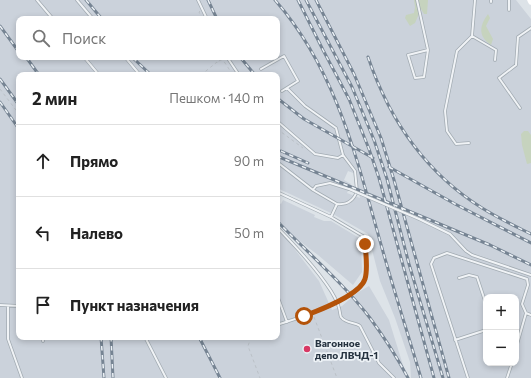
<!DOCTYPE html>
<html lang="ru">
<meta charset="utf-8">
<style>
:root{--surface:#fff;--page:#f6f6f6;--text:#222;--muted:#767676;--line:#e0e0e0}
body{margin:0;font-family:Commissioner,sans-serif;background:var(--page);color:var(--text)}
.controls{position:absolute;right:12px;bottom:12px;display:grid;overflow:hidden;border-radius:8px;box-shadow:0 2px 6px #0003}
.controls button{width:36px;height:36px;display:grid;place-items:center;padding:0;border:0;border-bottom:1px solid var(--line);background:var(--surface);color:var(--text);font:20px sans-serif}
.stop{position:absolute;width:12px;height:12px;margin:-9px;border:3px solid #b45309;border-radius:50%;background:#fff}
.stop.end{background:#b45309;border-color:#fff;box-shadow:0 1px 4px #0008}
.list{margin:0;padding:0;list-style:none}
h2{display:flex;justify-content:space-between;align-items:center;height:52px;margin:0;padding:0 16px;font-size:17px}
h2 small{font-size:13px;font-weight:400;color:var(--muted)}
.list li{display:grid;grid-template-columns:26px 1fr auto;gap:12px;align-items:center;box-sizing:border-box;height:72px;padding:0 16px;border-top:1px solid var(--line)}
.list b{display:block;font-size:15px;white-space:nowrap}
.list em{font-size:13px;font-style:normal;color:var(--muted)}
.icon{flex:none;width:22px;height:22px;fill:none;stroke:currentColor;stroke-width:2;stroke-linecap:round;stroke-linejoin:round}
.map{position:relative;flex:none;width:531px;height:378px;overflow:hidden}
.search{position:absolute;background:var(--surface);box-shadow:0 2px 6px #0003;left:16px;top:16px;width:264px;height:44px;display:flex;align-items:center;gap:10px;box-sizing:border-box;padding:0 14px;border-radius:8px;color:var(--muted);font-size:15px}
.panel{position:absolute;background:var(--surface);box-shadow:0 2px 6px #0003;left:16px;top:72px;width:264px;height:268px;border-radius:8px}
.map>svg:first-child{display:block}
</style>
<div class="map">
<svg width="531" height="378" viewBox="0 0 531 378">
<rect width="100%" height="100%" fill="#dde3e8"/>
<!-- built -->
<path fill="#cbd2db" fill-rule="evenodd" d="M0 0H516L531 19V378H411L410 362 395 318 380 281 368 234 333 214 277 188V75H19V337H277V226L319 281 332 310 342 306 357 293 369 286 389 320 407 378H0ZM19 19H277V57H19ZM348 171 356 174 360 198 347 193 351 184 344 180ZM486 297H516V363H486Z
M283 200 315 215 314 217 324 221H331L361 239 362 272 353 285 318 255 277 224V202L281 204Z"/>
<!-- green -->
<path fill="#c6d3be" d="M414 0H428L427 14H424L421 9 415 23 410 26 405 18 406 15 414 13 415 7Z
M488 14 490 18 486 26 493 39 491 45C478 36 479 26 488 14Z
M524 131H528L531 135V163L527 164 522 145 521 134Z"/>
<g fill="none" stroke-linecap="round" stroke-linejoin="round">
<defs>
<path id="lane" d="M37 0 53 19
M77 0 93 19
M198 0 207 19
M417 0 428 50 424 77 415 78 408 55 428 50
M491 2V0
M509 10V0
M472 36 496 50 495 60
M84 57 99 75
M125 57 140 75
M227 57 239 75
M261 69 284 56 298 81 282 91
M520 108 499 78 516 65 518 37 531 28
M277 121 315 154 338 158 343 155
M469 143 456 144 447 131 445 111 457 51 472 36 475 0
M277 162 313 190
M277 192 331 217
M337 204 313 190 316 186 330 183 349 189
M419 219 450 234 466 251 472 255 531 275
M277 227C296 247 316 268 331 291 334 296 338 303 339 308 340 311 340 315 341 317 346 324 355 322 360 326L379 363 394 378
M459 278 469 275 477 277 486 304
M277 295 287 322
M0 305 19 306
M8 306V339L22 378
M277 325C297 318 359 300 365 279 367 273 366 266 366 260 366 252 367 243 363 236L331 217 337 204C347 205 354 200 357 191L355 171 343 155 336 128 305 106 287 88
M42 337 43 341
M145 337 166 378
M455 340 486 330
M516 348 526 313 531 315
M468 378 431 264 434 258 447 253 524 278 527 279 528 285 522 304 526 313
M507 378 512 363"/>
</defs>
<!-- lane casing -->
<use href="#lane" stroke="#a2abb2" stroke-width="3.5"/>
<!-- path -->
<path stroke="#bbc1c7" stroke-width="1" stroke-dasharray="3 3" stroke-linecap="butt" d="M200 11 199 12 202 19
M221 57 233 75
M201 75 217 62 218 63 220 60 224 61
M0 89 19 114
M277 129 303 148
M314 317 337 378
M251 337 248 346 260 378"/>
<!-- lane -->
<use href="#lane" stroke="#f0f3f6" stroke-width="2"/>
<!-- secondary -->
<path stroke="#fff" stroke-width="5.5" d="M530 0 531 2"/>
<defs>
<path id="rail" d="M86 0 102 19
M208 0 217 19
M275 0C337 71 357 160 382 248 394 291 408 334 421 378
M298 0 323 50 349 99 369 149 379 178 434 378
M306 0 352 87 374 140 387 179 409 264 443 378
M316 0 354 74 381 138 394 180 449 378
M0 26 19 52
M26 57 39 75
M240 57 255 75
M368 57C389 119 426 173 482 208 498 218 515 226 531 234
M133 58 151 75
M0 79 19 105
M277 98 304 119 373 158
M0 102 19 129
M281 151 308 163
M277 156 490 245 531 265
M389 167 455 204 531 243
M277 221C308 253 343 283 370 318 384 337 397 357 408 378
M101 337 104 378
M111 337 113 378
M199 337 220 378"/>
</defs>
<!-- rail casing -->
<use href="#rail" stroke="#768493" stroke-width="3"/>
<!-- rail -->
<use href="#rail" stroke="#edf2f6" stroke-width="1.5" stroke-dasharray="4.5" stroke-linecap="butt"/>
<defs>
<path id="lane-bridge" d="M349 189 419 219"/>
</defs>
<!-- lane-bridge casing -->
<use href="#lane-bridge" stroke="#a2abb2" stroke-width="3.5" stroke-linecap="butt"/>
<!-- lane-bridge -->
<use href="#lane-bridge" stroke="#f0f3f6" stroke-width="2"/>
</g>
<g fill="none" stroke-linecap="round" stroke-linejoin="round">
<!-- route -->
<path stroke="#b45309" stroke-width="5" d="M304 316C320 310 360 295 365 279 368 269 366 255 365 244"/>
</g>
<!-- markers -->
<circle fill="#d83864" stroke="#edf2f6" stroke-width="1.5" cx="307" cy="349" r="4"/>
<g text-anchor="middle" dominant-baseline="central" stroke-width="3.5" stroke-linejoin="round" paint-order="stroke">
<!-- poi labels -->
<g font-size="10" font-weight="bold" fill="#263340" stroke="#edf2f6" text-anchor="start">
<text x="315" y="343">Вагонное<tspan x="315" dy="12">депо ЛВЧД-1</tspan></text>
</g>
</g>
</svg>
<div class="controls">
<button>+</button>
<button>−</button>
</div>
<div class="stop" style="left:304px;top:316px"></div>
<div class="stop end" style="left:365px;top:244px"></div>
<div class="search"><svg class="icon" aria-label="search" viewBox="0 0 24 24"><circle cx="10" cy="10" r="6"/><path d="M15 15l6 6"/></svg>Поиск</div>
<section class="panel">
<h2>2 мин<small>Пешком · 140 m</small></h2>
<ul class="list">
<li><svg class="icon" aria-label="ahead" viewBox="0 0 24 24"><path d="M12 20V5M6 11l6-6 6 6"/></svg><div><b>Прямо</b></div><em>90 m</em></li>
<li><svg class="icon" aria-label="left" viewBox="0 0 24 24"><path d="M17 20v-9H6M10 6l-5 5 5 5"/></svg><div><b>Налево</b></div><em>50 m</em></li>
<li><svg class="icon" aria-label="arrive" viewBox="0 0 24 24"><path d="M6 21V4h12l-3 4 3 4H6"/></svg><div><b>Пункт назначения</b></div></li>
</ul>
</section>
</div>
